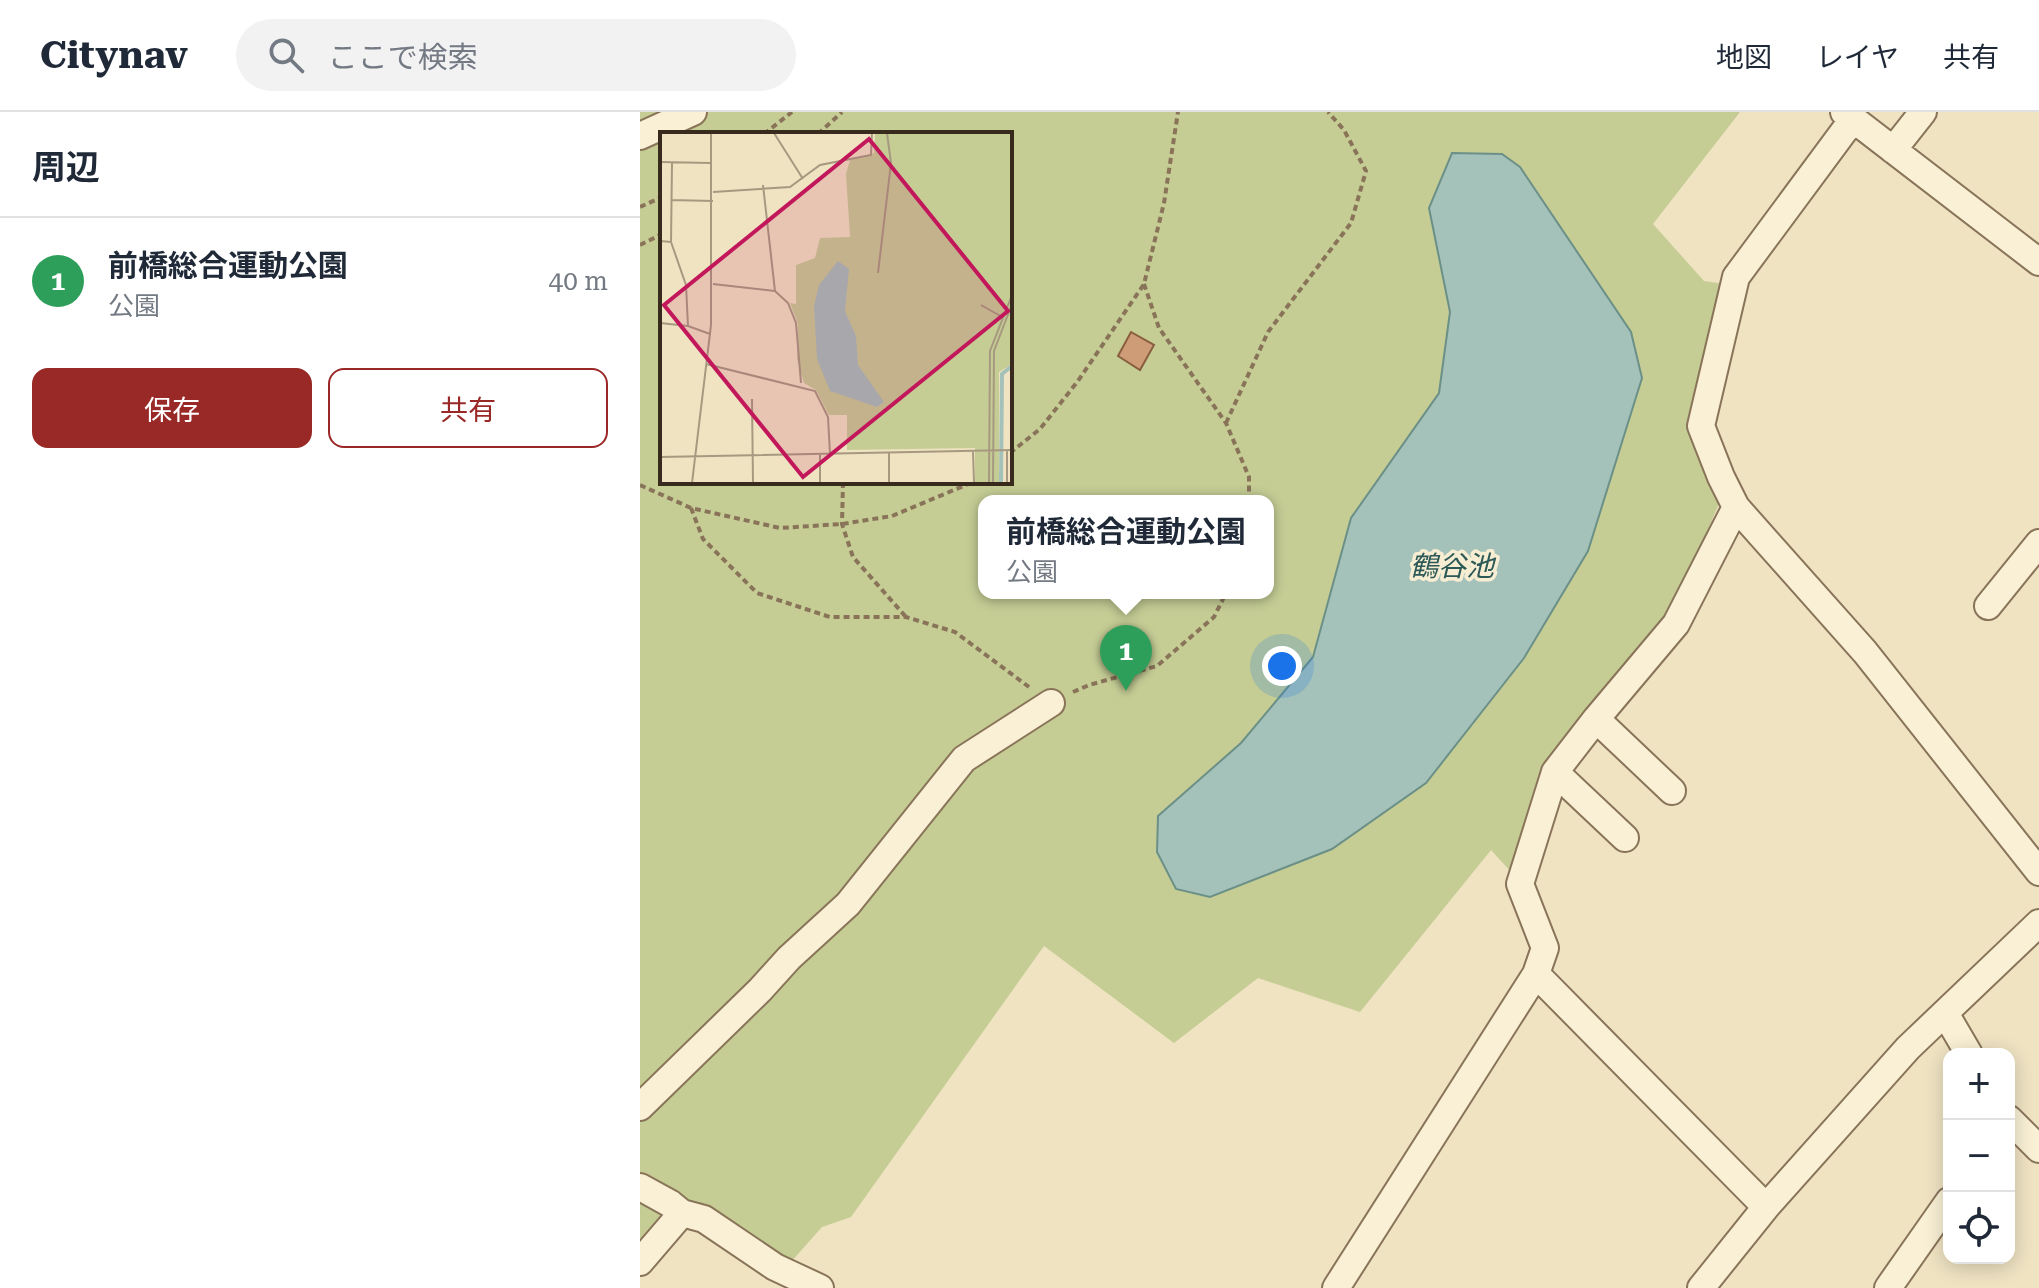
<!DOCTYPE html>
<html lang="ja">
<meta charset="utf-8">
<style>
:root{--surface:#fff;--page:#f2f2f3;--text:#1f2937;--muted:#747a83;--line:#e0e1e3;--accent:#992927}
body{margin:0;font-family:"Roboto Serif","Noto Sans JP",serif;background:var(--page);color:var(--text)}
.controls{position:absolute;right:24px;bottom:24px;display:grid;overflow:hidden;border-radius:16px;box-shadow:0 4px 20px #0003}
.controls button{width:72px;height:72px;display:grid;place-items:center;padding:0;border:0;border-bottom:2px solid var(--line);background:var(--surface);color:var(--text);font:40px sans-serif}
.you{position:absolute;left:642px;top:554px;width:28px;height:28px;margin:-20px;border:6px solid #fff;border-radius:50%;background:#1a73e8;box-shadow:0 0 0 12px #1a73e833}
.badge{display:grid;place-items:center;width:52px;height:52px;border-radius:50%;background:var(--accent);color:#fff;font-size:26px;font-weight:700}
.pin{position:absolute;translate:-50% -66px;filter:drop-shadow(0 2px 4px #0008)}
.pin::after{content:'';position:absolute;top:42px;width:28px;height:24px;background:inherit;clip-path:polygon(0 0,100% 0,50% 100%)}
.popup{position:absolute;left:338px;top:383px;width:296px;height:104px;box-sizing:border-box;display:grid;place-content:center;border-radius:16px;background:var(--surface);filter:drop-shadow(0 2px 6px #0005);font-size:26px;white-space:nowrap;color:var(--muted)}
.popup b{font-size:30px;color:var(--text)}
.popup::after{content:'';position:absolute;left:50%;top:100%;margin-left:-16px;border:16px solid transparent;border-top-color:var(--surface)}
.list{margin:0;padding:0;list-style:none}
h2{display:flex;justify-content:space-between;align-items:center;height:104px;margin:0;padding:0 32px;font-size:34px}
h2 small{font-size:26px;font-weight:400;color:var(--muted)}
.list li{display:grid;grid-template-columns:52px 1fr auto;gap:24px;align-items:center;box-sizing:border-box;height:128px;padding:0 32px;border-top:2px solid var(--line)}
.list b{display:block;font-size:30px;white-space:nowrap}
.list p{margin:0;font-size:26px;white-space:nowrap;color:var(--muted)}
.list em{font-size:26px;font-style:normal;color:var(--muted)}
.actions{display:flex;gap:16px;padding:24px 32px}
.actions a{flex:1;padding:18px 0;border:2px solid var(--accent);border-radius:16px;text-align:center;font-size:28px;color:var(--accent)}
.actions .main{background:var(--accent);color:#fff}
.icon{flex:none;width:44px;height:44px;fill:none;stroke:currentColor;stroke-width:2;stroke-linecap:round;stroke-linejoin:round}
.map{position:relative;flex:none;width:1399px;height:1176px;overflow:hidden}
header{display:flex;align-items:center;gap:48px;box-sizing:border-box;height:112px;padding:0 40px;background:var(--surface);border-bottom:2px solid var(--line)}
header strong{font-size:38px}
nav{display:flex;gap:44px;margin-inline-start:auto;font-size:28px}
.search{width:560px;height:72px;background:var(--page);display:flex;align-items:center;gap:20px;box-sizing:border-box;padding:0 28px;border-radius:44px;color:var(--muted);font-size:30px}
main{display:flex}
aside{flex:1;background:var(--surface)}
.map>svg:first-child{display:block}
</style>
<header>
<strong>Citynav</strong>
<div class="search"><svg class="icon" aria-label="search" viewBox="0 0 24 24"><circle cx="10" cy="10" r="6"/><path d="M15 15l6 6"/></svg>ここで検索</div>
<nav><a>地図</a><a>レイヤ</a><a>共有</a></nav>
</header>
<main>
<aside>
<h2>周辺<small></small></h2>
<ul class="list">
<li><span class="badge" style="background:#2e9e5b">1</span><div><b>前橋総合運動公園</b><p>公園</p></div><em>40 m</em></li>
</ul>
<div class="actions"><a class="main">保存</a><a>共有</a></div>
</aside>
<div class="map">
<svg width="1399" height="1176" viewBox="0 0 1399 1176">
<rect width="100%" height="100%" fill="#efe3c2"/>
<!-- green -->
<path fill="#c5cd95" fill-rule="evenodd" d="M0 0H1100L1013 112 1064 169 1084 172 1054 314 1081 387 1029 509 989 561 872 761 851 738 720 900 618 866 534 931 404 834 211 1105 182 1115 150 1151 26 1099 0 1129ZM22 22H370V370H22ZM344 389H628V481H344Z"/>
<!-- water -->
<path fill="#a4c1ba" stroke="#6b9087" stroke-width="2" d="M812 41 862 42 880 55 991 220 1002 266 948 439 884 546 786 671 692 737 570 785 536 777 517 740 518 704 601 631 673 545 711 406 799 281 810 200 789 96Z"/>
<!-- building -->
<path fill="#ce9d77" stroke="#895e3e" stroke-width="2" d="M491 220 514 233 500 258 478 244Z"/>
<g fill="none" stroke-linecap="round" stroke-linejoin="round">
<defs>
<path id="minor" d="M1204 0 1399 150
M1213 7 1096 165 1061 314 1081 365 1096 395 1225 540 1399 760
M0 24 53 0
M1253 38 1283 0
M1348 494 1399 431
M956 607 1032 679
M915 660 985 726
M896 862 1126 1095
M1305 901 1329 942
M0 995 120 878 149 846 208 792 324 647 411 591
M1369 1007 1399 1037
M0 1075 31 1092 42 1101
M0 1150 42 1101 64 1107 135 1155 180 1176
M696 1176 896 862 905 836 880 772 915 660 956 607 1036 512 1096 395
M1061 1176 1126 1095 1268 936 1399 811
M1248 1176 1309 1089"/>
</defs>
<!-- minor casing -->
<use href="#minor" stroke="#897459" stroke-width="30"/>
<!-- path -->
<path stroke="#897459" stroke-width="4" stroke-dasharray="6 4" stroke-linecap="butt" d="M124 22 152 0
M178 22 202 0
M0 95 22 85
M0 133 22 122
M504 172 519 216 586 311 609 365V389
M586 311 628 220 711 111 726 59 704 18 688 0
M370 341 400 317 438 269 504 172 524 91 538 0
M203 370 202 412 213 445 266 505
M0 373 51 396 140 416 202 412 252 404 333 370
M51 396 63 427 117 481 190 505H266L315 520 389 575
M433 580 449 573 517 554 574 505 586 481"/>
<!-- minor -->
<use href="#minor" stroke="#f9f0d5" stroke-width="26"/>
</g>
<g text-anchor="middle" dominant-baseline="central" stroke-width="7" stroke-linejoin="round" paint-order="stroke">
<!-- water labels -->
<g font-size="28" font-style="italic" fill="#2c5957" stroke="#f6edd2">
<text x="812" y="454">鶴谷池</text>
</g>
</g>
<!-- overview -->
<g transform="translate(20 20)">
<rect width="352" height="352" fill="#efe3c2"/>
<path d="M215 1H352V232L339 240V351H315V316L187 318V283H169L156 258 144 251 137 227 138 192 130 171 136 172V133L155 126 160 106 190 105 186 42 190 28 214 21Z" fill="#c5cd95"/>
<path d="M178 129 189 137 185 179 196 204 198 233 224 270 217 275 170 259 157 227 154 174 159 153Z" fill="#a4c1ba"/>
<path fill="none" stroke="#a4c1ba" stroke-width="4" d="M341 351 342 242 352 234"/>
<path fill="none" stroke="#a69980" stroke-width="2" d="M114 1 143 47M0 30 51 31M103 53 115 159 128 171 136 191 141 251M53 60 130 55 160 33 211 23 212 1M11 68 53 69M0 109 11 110 12 31M11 110 26 153 28 194 50 202M218 141 231 31 227 1M53 152 115 159M321 173 344 186M0 191 28 194M46 232 155 259 168 285 170 322M92 267 93 351M347 318V351M313 319 314 351M229 321V351M160 322V351M0 325 352 318M32 351 51 193V1M329 351 330 219 352 163M333 351 334 219 352 172"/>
<path fill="#c2185b" fill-opacity="0.15" stroke="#c2185b" stroke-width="4" d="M209 7 348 179 143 345 4 173Z"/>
<rect width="352" height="352" fill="none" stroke="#382b1d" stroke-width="4"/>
</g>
</svg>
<div class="controls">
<button>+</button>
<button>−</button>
<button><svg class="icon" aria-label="locate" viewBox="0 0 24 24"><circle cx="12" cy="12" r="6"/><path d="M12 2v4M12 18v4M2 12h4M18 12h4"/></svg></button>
</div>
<div class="you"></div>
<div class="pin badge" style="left:486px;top:579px;background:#2e9e5b">1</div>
<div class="popup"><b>前橋総合運動公園</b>公園</div>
</div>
</main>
